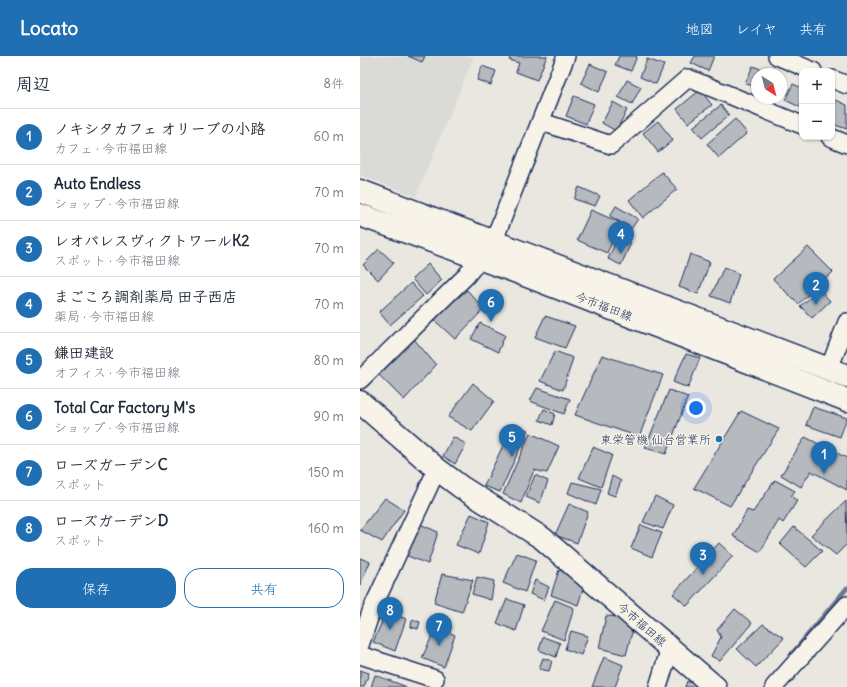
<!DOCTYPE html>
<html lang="ja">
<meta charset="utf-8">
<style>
:root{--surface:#fff;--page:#f6f6f7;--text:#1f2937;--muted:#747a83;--line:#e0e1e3;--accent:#1f6fb2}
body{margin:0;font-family:Delius,"Klee One",sans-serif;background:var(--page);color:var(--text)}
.controls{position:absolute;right:12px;top:12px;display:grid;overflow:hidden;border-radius:8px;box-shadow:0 1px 3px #0004}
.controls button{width:36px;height:36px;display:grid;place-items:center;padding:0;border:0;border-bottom:1px solid var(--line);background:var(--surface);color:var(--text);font:20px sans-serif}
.compass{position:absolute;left:391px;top:12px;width:36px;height:36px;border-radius:50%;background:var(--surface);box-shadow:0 1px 3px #0004;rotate:144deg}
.you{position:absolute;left:336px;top:352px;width:14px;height:14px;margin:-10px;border:3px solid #fff;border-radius:50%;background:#1a73e8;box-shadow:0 0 0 6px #1a73e833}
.badge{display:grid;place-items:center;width:26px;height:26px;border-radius:50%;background:var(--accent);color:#fff;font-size:13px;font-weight:700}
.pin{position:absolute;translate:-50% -33px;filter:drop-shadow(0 1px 2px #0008)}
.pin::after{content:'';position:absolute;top:21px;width:14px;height:12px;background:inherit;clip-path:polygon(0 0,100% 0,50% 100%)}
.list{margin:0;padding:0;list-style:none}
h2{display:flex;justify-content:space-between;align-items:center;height:52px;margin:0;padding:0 16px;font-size:17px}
h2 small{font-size:13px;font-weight:400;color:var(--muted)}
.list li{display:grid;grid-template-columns:26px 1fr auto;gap:12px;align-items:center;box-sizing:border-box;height:56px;padding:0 16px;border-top:1px solid var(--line)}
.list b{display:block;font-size:15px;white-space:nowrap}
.list p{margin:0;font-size:13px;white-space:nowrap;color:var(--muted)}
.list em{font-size:13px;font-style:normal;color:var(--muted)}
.actions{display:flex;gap:8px;padding:12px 16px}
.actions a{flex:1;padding:9px 0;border:1px solid var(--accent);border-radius:16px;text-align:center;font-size:14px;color:var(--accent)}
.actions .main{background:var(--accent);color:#fff}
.map{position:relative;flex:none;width:487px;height:631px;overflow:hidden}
header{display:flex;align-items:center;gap:24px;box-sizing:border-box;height:56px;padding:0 20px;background:var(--accent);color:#fff}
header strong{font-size:19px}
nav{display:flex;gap:22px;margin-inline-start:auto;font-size:14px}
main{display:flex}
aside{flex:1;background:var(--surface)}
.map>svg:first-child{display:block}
</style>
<header>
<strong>Locato</strong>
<nav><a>地図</a><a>レイヤ</a><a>共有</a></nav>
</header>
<main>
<aside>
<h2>周辺<small>8件</small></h2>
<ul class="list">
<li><span class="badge">1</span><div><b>ノキシタカフェ オリーブの小路</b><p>カフェ · 今市福田線</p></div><em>60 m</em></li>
<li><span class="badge">2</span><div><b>Auto Endless</b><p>ショップ · 今市福田線</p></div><em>70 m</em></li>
<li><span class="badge">3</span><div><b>レオパレスヴィクトワールK2</b><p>スポット · 今市福田線</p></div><em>70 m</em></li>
<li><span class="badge">4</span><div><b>まごころ調剤薬局 田子西店</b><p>薬局 · 今市福田線</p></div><em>70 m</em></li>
<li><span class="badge">5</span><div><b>鎌田建設</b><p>オフィス · 今市福田線</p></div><em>80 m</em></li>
<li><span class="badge">6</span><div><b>Total Car Factory M's</b><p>ショップ · 今市福田線</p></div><em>90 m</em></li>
<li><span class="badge">7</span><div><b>ローズガーデンC</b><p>スポット</p></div><em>150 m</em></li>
<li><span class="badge">8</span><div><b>ローズガーデンD</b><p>スポット</p></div><em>160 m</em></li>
</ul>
<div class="actions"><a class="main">保存</a><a>共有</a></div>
</aside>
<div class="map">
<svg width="487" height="631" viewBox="0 0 487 631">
<rect width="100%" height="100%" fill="#eae7e0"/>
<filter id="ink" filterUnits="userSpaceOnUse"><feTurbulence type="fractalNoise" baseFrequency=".025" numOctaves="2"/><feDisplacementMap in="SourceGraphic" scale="8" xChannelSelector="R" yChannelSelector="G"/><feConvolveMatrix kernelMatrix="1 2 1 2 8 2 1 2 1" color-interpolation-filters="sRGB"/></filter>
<g filter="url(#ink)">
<!-- built -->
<path fill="#dadad6" d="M0 0H114L56 140 0 119Z"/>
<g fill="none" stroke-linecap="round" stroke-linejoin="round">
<!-- stream -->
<path stroke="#6d7892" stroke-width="5" d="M431 599 487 532"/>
</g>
<!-- building -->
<path fill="#b6babf" stroke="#1b2f5e" d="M48 0H65L62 6Z
M151 0H187L177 24 156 16 159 7 149 4Z
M259 0H277L271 15 255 9Z
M335 0H354L348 15 331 7Z
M287 3 304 9 296 28 280 21Z
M230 8 248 16 239 36 221 27Z
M122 10 136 15 131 29 117 24Z
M393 10 413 18H397V32L385 27Z
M267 24 281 31 272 48 258 41Z
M433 28 442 32V52L425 44Z
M340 34 352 49 328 67 317 53Z
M214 40 234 48 226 68 206 60Z
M476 44 487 49V73L472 68V54Z
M253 46 267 54 256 75 242 67Z
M361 49 369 59 342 82 333 71Z
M375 63 387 77 359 102 347 88Z
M298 65 313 84 298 96 283 77Z
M302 116 317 133 283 162 269 144Z
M219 131 240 140 235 150 214 143Z
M256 150 278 163 271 173 250 160Z
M231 154 261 167 247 197 217 184Z
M258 181 271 187 261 209 248 203Z
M448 191 473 216 438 248 413 223Z
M19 193 34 207 18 224 3 209Z
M330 198 350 206 338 238 319 231Z
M68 208 82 224 66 239 52 223Z
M364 211 379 218 370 247 351 240Z
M51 227 63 240 30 269 19 256Z
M107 234 124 253 95 283 73 263Z
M460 234 470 245 452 262 440 250Z
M185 260 215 270 205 292 175 281Z
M120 267 145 279 138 296 111 283Z
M53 282 76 309 44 344 16 316Z
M195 295 213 302 203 334 180 325Z
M326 298 340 302 328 332 313 326Z
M242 299 303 319 279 381 215 359Z
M113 327 134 345 112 375 88 361Z
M177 332 210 343 204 358 170 345Z
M309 334 328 341 306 398 285 392Z
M453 351 487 362 480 381 446 369Z
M184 353 195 358 192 369 179 364Z
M381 355 419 373 370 450 334 432Z
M153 368 168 374 140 436 124 430Z
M170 377 199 390 187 417 174 414 161 447 143 438Z
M93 381 106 388 95 408 83 400Z
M445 381 487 402V434L451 415 441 431 421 419Z
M233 391 252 399 241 431 219 422Z
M175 419 188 425 180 447 166 441Z
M252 420 261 425 255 440 247 437Z
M415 424 435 435 431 440 437 445 423 467 419 464 400 496 373 480 387 454 393 456Z
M212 426 241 433 236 449 208 437Z
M295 440 313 449 303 473 283 466Z
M25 442 44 454 22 486 0 474Z
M486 445 487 488 476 499 451 479Z
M209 448 228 456 217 487 195 479Z
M111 458 129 466 119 498 96 489Z
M60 468 78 476 68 508 45 499Z
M281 469 302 477 292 501 271 492Z
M434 471 462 495 446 511 420 488Z
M359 487 373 500 327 550 313 538Z
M157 497 176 504 165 536 143 527Z
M0 502 10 506 0 529Z
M199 514 226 523 218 549 191 539Z
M82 518 113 524 102 556 74 547Z
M117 521 134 525 131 544 112 538Z
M175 524 189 531 184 544 170 538Z
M147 543 164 549 156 575 137 567Z
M195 544 214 552 204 584 181 575Z
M375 553 392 567 360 605 351 600 361 581 357 574Z
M27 555 46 563 35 595 13 586Z
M246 560 263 561 274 569 266 599 239 592Z
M52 564 60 566 58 573 51 571Z
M403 568 424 582 396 611 377 593Z
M76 571 95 579 84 611 62 602Z
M211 575 228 580 221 599 205 593Z
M183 581 200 587 196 601 179 594Z
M244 601 263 609 255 631H232Z
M183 602 192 605 189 615 179 613Z
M0 614 9 617 4 631H0Z
M15 619 47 631H11Z
M327 625 342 631H325Z"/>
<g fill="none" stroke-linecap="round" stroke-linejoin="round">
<defs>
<path id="minor" d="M417 0 453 15
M472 23 487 29
M182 66 251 89 328 22 442 69
M470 81 487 88
M469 313 487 266
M0 324 106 220 134 184 206 0
M0 589 12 553 77 413
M0 599 75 623
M298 631 310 592
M414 631 487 549"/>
<path id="major" d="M0 135 487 320
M0 159 157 216 487 344
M0 346 77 413 101 431 182 482 355 631"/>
</defs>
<!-- minor casing -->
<use href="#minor" stroke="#1b2f5e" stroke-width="20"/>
<!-- major casing -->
<use href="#major" stroke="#1b2f5e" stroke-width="25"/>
<!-- minor -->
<use href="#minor" stroke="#f7f3e8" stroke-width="17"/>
<!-- major -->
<use href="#major" stroke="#f7f3e8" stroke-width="22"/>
</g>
</g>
<!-- markers -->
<circle fill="#1f6fb2" stroke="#f7f3e8" stroke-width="1.5" cx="359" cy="383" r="4"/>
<g text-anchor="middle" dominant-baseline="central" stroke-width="3" stroke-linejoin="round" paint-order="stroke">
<!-- street labels -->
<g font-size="12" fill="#1b2f5e" stroke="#f7f3e8">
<text transform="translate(244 250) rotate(21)">今市福田線</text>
<text transform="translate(282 568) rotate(41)">今市福田線</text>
</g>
<!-- poi labels -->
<g font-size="12" fill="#1b2f5e" stroke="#f7f3e8" text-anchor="end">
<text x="351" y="383">東栄管機 仙台営業所</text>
</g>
</g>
</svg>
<div class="controls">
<button>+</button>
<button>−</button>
</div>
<svg class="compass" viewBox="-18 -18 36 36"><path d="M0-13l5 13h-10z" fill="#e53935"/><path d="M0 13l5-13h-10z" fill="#747a83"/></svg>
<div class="you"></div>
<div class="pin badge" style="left:464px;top:418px">1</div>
<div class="pin badge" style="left:456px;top:249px">2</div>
<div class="pin badge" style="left:343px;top:519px">3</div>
<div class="pin badge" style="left:261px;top:198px">4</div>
<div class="pin badge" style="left:152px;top:401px">5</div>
<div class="pin badge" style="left:131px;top:266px">6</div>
<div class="pin badge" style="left:79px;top:590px">7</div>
<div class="pin badge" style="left:30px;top:574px">8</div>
</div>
</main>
